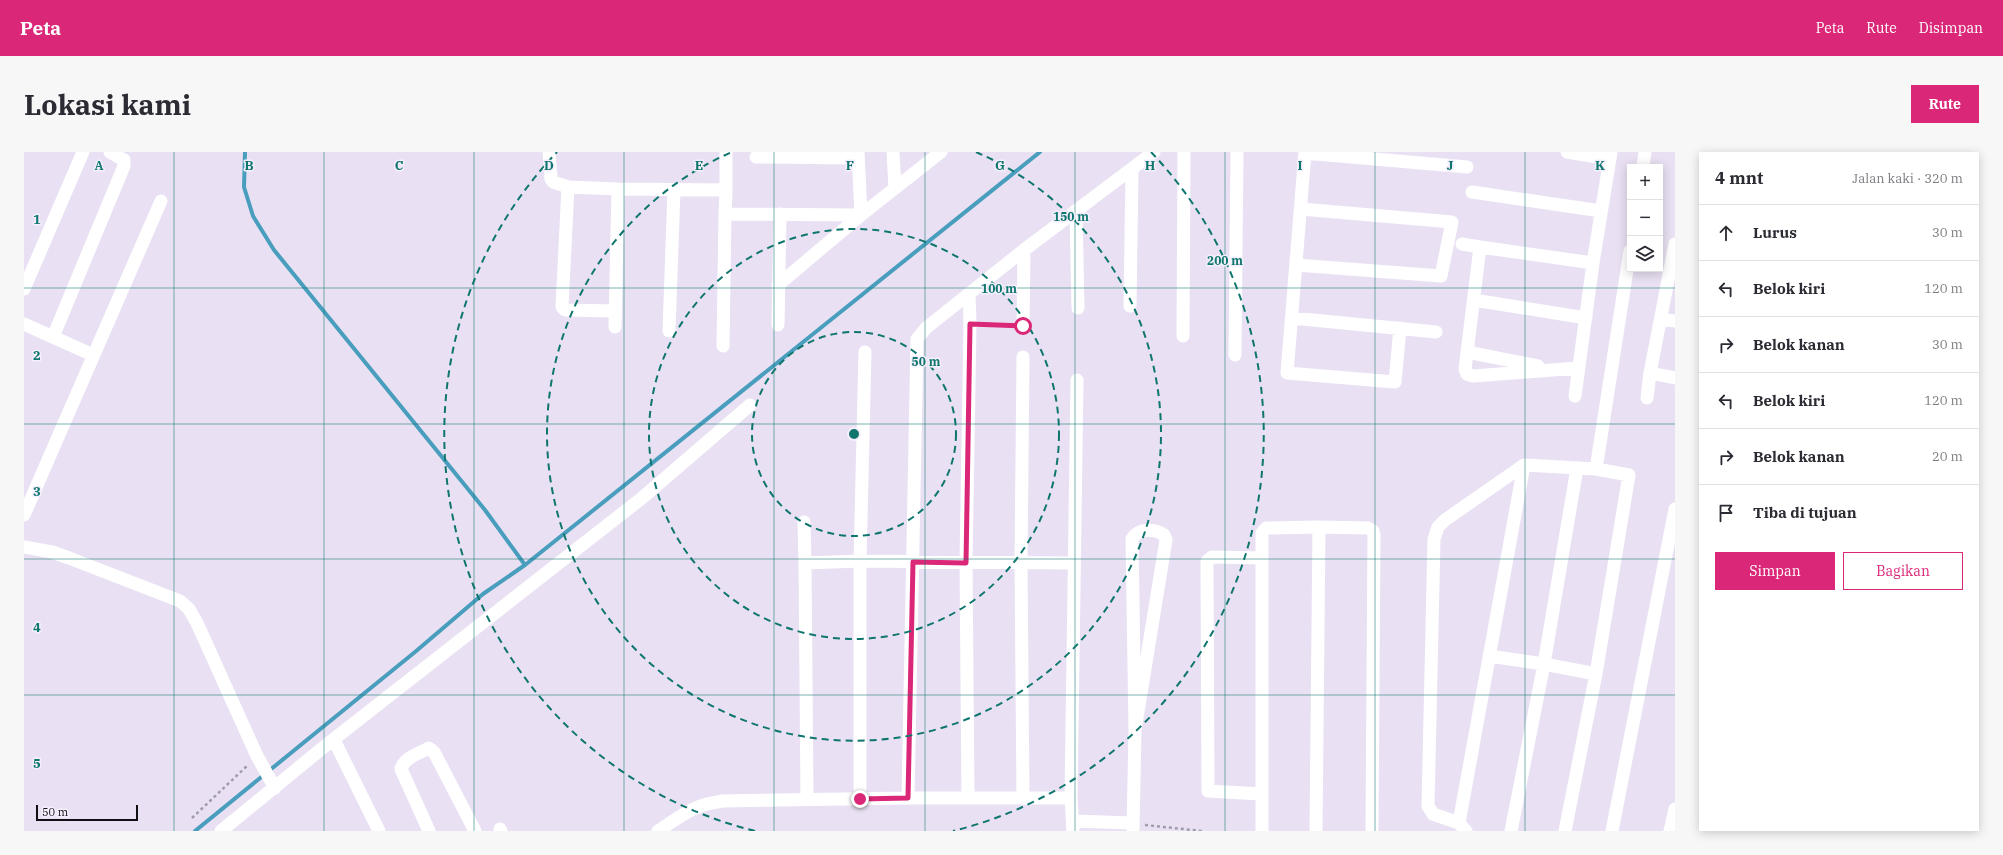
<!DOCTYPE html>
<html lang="id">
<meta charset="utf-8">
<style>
:root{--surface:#fff;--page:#f7f7f7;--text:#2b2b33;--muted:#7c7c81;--line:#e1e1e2;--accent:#db2777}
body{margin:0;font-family:"IBM Plex Serif",serif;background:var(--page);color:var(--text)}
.controls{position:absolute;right:12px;top:12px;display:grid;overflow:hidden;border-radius:0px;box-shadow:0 2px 10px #0003}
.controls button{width:36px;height:36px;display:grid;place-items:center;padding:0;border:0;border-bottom:1px solid var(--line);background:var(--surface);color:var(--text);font:20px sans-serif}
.scale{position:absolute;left:12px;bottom:10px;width:102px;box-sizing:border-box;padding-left:4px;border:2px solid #110e14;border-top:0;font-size:11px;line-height:14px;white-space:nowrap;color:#110e14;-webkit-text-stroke:3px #f5effd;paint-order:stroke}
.stop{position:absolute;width:12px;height:12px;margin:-9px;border:3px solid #db2777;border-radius:50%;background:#fff}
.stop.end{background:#db2777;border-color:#fff;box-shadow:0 1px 4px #0008}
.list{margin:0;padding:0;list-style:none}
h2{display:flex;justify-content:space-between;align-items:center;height:52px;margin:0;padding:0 16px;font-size:17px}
h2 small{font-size:13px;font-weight:400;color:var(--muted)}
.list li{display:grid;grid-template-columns:26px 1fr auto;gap:12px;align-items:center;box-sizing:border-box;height:56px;padding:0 16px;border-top:1px solid var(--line)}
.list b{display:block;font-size:15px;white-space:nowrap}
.list em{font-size:13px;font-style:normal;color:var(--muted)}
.actions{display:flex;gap:8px;padding:12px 16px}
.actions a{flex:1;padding:9px 0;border:1px solid var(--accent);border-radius:0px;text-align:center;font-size:14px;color:var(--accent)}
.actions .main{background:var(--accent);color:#fff}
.icon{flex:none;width:22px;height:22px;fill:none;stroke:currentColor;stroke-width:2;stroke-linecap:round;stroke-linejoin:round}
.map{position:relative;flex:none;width:1651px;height:679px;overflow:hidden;border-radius:0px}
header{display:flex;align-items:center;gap:24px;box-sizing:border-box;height:56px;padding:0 20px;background:var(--accent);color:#fff}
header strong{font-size:19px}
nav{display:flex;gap:22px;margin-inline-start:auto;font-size:14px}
.intro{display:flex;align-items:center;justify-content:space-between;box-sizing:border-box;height:96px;padding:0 24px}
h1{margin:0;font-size:28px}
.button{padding:10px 18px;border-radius:0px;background:var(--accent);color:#fff;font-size:14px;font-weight:700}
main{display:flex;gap:24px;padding:0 24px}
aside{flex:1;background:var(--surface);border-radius:0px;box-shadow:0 2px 10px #0003}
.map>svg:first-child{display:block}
</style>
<header>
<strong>Peta</strong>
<nav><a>Peta</a><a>Rute</a><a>Disimpan</a></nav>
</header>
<div class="intro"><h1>Lokasi kami</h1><a class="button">Rute</a></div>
<main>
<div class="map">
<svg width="1651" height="679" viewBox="0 0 1651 679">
<rect width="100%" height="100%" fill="#e9e1f3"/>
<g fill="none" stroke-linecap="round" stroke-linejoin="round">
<!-- stream -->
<path stroke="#499dbd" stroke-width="4" d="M221 0 220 35 229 64 250 98 461 358 501 413
M171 679 391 500 459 442 501 413 1016 0"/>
<!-- path -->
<path stroke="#a29caa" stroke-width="2.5" stroke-dasharray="3 3" stroke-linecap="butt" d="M959 172 986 173
M168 666 224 613
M1121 673 1178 679"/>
<!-- minor -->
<path stroke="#fff" stroke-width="13" d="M525 0 527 27 529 30 544 35 594 37 702 38 701 62 837 63 917 0
M702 0V38
M869 0 871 36
M1281 0 1263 221 1371 230 1376 176
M1543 0 1586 7
M1281 1 1443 15
M732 5 834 6
M1619 15 1621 0
M544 35 538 155 541 158 591 159
M1448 40 1577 59
M1052 59 1054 156
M1438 92 1456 95
M1272 113 1417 124 1428 70 1277 57
M754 133 837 63 834 0
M0 137 59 0
M1450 148 1562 166
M1106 154 1108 18
M1268 166 1412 180
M1637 167 1651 169
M0 172 69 203
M754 173 756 62
M999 174 1000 98
M591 175 594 37
M645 179 650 38
M1159 184 1160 0
M29 185 100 14V8L86 0
M699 194 701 62
M1443 200 1514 214
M1211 203 1213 0
M1554 216 1449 224 1443 222 1441 217 1456 95 1569 111
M1626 221 1651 226
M1551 244 1569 111 1587 0
M1623 246 1626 221 1651 92
M1572 317 1606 99
M0 363 137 49
M780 370 781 411
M0 395 28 400 45 406 156 449 165 457 173 471 233 604 251 636
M1465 504 1520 512 1572 522
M310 588 355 679
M1237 642 1184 639 1183 409 1188 405 1238 406
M884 646 893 187 902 176 1000 98 1130 0
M944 646 942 411 946 172 945 142
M999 646 997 411 999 205
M783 647 781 411 836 409 1049 411
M836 647V409L841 200
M1049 669 1108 671
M1435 671 1500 313
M476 677 477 679
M197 679 301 594 618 346 726 253
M405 679 377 617C380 606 395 601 405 596L410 600 451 679
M634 679C659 663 668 653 699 649L884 646H1047
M1049 679 1047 646 1053 228
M1109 679 1111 578 1108 387C1114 376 1131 376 1140 383L1142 388 1111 578
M1238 679V381L1242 376 1295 375
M1292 679 1295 375 1344 376 1349 379 1350 383 1348 679
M1442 679 1435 671 1409 662 1404 654 1410 387 1414 375 1421 368 1500 313 1572 317 1605 323 1572 522 1541 679
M1487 679 1520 512 1553 316
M1588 679 1651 357
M1646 679 1651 657"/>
</g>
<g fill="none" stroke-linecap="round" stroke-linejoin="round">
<!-- route -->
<path stroke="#db2777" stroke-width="5" d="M836 647 884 646 889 410 942 411 946 172 999 174"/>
</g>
<!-- grid -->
<path fill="none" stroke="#0f766e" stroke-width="1" stroke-opacity="0.55" d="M150 0V679M300 0V679M450 0V679M600 0V679M750 0V679M901 0V679M1051 0V679M1201 0V679M1351 0V679M1501 0V679M0 136H1651M0 272H1651M0 407H1651M0 543H1651"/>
<!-- distance rings -->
<g fill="none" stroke="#0f766e" stroke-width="2" stroke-dasharray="7 5">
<circle cx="830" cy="282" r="102"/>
<circle cx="830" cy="282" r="205"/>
<path d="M952 0A307 307 0 1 1 708 0"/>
<path d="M731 679A409 409 0 0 1 533 0M1127 0A409 409 0 0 1 929 679"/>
</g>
<g font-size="13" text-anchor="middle" font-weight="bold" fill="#0f766e" stroke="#f5effd" stroke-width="3" stroke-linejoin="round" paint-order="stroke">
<text x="75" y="18">A</text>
<text x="225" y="18">B</text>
<text x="375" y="18">C</text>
<text x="525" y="18">D</text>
<text x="675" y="18">E</text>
<text x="826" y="18">F</text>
<text x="976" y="18">G</text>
<text x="1126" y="18">H</text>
<text x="1276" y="18">I</text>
<text x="1426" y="18">J</text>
<text x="1576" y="18">K</text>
<text x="13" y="72">1</text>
<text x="13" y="208">2</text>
<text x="13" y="344">3</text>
<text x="13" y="480">4</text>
<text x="13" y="616">5</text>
</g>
<circle cx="830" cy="282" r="6" fill="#0f766e" stroke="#f5effd" stroke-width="2"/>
<g font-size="12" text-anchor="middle" font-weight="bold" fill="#0f766e" stroke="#f5effd" stroke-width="3" stroke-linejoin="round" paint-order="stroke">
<text x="1047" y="69">150 m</text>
<text x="1201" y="113">200 m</text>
<text x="975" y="141">100 m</text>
<text x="902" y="214">50 m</text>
</g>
</svg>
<div class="controls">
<button>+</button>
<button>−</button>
<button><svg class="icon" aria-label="layers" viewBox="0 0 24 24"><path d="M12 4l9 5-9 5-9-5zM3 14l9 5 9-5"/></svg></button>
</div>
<div class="scale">50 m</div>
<div class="stop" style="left:999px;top:174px"></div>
<div class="stop end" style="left:836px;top:647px"></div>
</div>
<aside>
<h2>4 mnt<small>Jalan kaki · 320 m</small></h2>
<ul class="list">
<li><svg class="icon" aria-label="ahead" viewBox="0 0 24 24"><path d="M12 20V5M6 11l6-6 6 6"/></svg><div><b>Lurus</b></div><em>30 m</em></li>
<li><svg class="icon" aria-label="left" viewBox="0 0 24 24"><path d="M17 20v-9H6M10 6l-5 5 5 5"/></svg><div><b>Belok kiri</b></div><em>120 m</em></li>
<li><svg class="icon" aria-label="right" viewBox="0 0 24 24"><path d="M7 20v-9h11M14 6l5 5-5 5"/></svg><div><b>Belok kanan</b></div><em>30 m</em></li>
<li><svg class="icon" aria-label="left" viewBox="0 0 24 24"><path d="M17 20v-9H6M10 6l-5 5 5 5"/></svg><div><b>Belok kiri</b></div><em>120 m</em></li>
<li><svg class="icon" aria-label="right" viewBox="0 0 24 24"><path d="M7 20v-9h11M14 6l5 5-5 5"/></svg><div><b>Belok kanan</b></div><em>20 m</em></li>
<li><svg class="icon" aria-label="arrive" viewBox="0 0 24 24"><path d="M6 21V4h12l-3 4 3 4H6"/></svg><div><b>Tiba di tujuan</b></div></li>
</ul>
<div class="actions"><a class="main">Simpan</a><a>Bagikan</a></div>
</aside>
</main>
